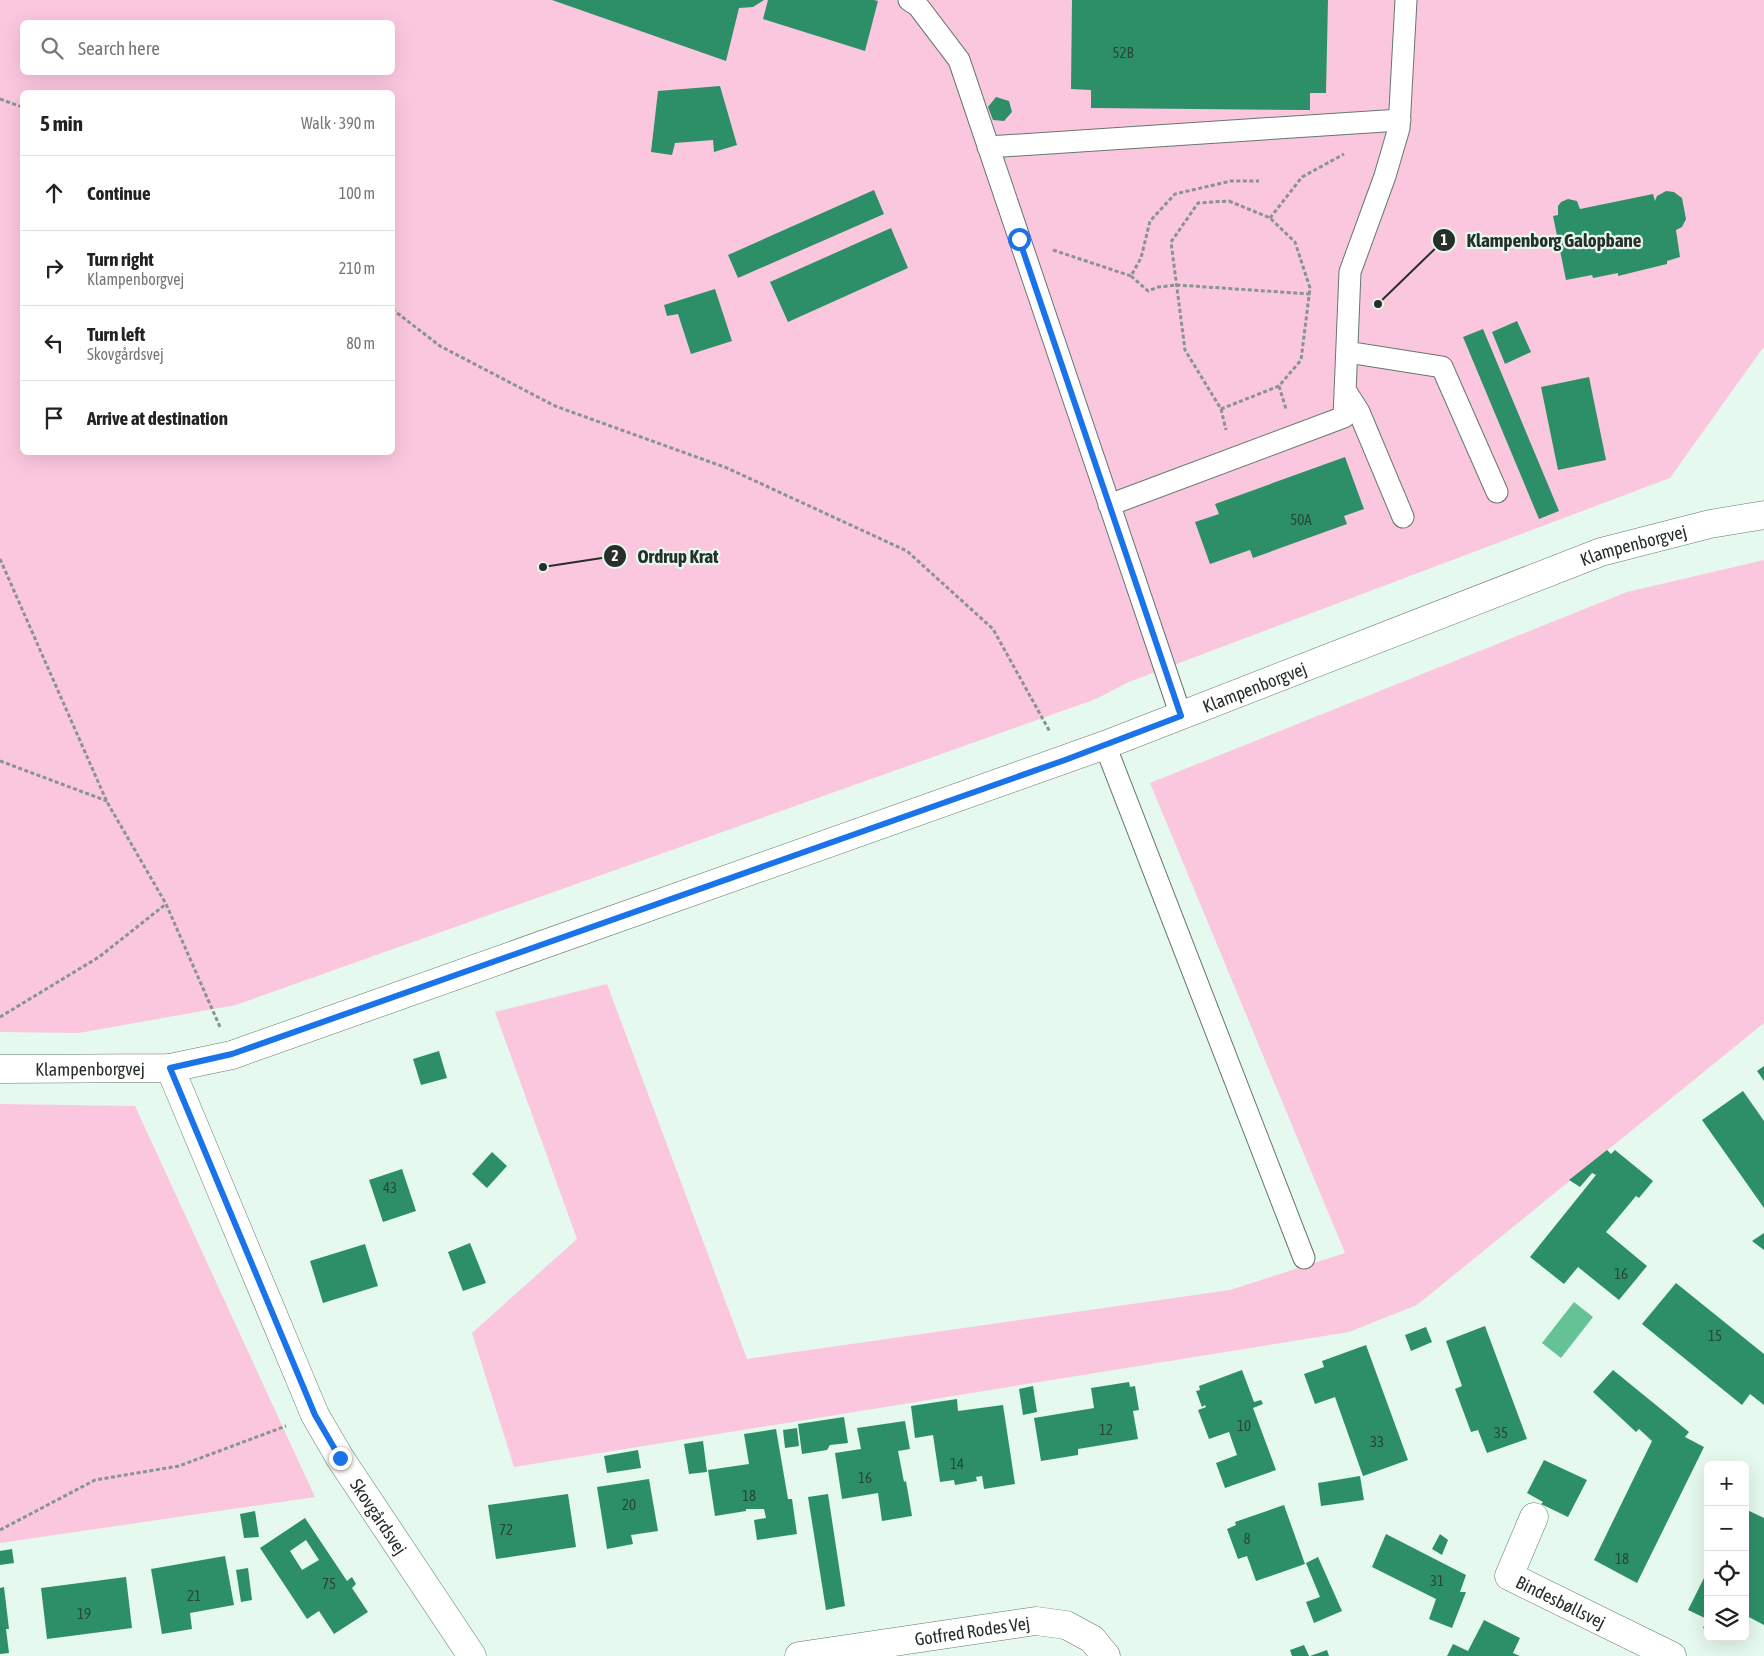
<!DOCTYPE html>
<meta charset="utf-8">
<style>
:root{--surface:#fff;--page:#f2f2f2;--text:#222;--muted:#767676;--line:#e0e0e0}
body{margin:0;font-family:"Asap Condensed",sans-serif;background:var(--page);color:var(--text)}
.controls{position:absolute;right:15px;bottom:15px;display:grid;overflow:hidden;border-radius:8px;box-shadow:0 5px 20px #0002}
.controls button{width:45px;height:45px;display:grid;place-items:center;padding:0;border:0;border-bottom:1px solid var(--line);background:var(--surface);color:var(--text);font:25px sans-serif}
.stop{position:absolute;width:15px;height:15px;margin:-11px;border:4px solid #1a73e8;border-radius:50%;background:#fff}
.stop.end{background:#1a73e8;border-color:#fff;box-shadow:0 1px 5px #0008}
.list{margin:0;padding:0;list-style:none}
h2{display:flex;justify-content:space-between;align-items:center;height:65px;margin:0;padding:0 20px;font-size:21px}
h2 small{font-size:16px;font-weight:400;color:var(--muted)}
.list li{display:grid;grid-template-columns:32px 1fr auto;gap:15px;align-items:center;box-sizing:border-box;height:75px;padding:0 20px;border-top:1px solid var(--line)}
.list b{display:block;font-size:19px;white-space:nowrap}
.list p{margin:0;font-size:16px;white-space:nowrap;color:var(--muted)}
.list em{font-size:16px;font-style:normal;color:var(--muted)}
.icon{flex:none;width:28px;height:28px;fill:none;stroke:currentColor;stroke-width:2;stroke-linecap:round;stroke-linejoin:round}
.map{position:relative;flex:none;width:1764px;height:1656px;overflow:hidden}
.search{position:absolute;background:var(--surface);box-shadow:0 5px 20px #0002;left:20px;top:20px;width:375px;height:55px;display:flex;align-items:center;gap:12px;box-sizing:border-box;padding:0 18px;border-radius:8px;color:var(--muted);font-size:19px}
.panel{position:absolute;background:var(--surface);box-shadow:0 5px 20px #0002;left:20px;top:90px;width:375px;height:365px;border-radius:8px}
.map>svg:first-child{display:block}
</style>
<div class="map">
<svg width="1764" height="1656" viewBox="0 0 1764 1656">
<rect width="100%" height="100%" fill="#e6f9ee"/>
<!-- green -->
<path fill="#fbc7df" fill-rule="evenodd" d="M0 0H1764V348L1762 349 1670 478 1129 682 1096 699 236 1005 79 1033 0 1032ZM22 22H392V72H22ZM22 92H392V452H22Z
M1764 560V1023L1417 1305 1349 1332 514 1467 472 1333 577 1239 495 1012 607 984 747 1359 1230 1290 1345 1253 1150 783 1627 592Z
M0 1104 135 1106 315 1497 0 1543Z"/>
<!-- water -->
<path fill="#65c297" d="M1574 1302 1593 1317 1561 1358 1542 1343Z"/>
<!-- building -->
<path fill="#2d8f67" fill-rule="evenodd" d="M552 0H764L753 7 739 8 726 61Z
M768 0H874L878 1 865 51 763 19Z
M1072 0H1328L1326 93H1310V110L1091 108V90L1071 89Z
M720 86 737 145 714 152 713 140 675 143 672 155 651 152 658 91Z
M996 97 1009 101 1012 112 1004 121 993 120 988 107Z
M874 190 884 214 738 278 728 255Z
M1666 191 1674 192 1682 198 1686 219 1682 227 1676 230 1680 257 1667 261V264L1618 276V273L1593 278 1592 275 1566 280 1553 216 1558 215V206L1561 202 1568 199 1577 201 1580 209 1653 194 1655 201 1657 196Z
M891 228 908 268 788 322 770 282Z
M715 289 732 341 691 354 678 314 667 316 664 305Z
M1517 321 1531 352 1505 364 1492 332Z
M1483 329 1559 511 1539 519 1463 337Z
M1589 377 1606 460 1558 470 1541 387Z
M1345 457 1364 509 1344 516 1347 524 1253 558 1250 550 1210 564 1195 522 1219 514 1215 504Z
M439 1051 447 1078 421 1085 413 1059Z
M1764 1066V1081L1757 1071Z
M1743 1091 1764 1121V1208L1702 1120Z
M1607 1150 1611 1154 1615 1150 1653 1181 1639 1198 1636 1196 1606 1232 1647 1266 1619 1300 1578 1267 1564 1284 1530 1257 1596 1175 1592 1173 1580 1187 1569 1180Z
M492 1152 507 1166 487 1188 472 1174Z
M402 1169 416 1211 383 1222 369 1180Z
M1764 1233V1250L1752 1241Z
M470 1243 486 1283 463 1291 448 1252Z
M365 1244 378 1286 323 1303 310 1261Z
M1676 1283 1764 1354V1405L1750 1394 1742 1405 1642 1324Z
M1485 1326 1527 1439 1487 1453 1478 1430 1471 1432 1455 1389 1462 1386 1446 1341Z
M1426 1327 1432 1342 1411 1351 1405 1335Z
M1366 1345 1408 1460 1363 1476 1335 1397 1315 1404 1304 1374 1324 1367 1322 1361Z
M1242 1370 1254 1402 1261 1400 1263 1404 1253 1408 1276 1470 1225 1488 1216 1463 1237 1455 1229 1432 1209 1439 1198 1410 1206 1407 1205 1405 1202 1407 1196 1391 1200 1390 1199 1386Z
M1613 1370 1689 1432 1685 1437 1704 1447 1637 1583 1594 1560 1652 1441 1639 1429 1636 1432 1593 1392Z
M1129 1382 1130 1387 1135 1386 1139 1410 1133 1411 1138 1439 1078 1449V1455L1041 1461 1034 1418 1094 1408 1091 1388Z
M1033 1386 1037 1412 1023 1415 1019 1389Z
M957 1399 958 1411 1003 1405 1015 1484 984 1489 982 1476 976 1477 977 1481 955 1485 954 1480 940 1482 933 1435 915 1438 911 1406Z
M844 1417 848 1443 830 1445 827 1450 802 1454 798 1424Z
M905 1421 910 1449 898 1451 904 1482 906 1481 912 1516 882 1521 878 1493 842 1499 835 1453 861 1449 857 1428Z
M797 1428 799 1446 785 1448 783 1430Z
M776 1429 788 1499H792L797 1534 757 1540 754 1520 766 1518 764 1509H746V1511L715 1516 708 1470 749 1464 744 1434Z
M703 1441 707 1472 689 1474 684 1444Z
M638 1450 641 1468 607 1473 604 1456Z
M1544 1460 1587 1480 1568 1517 1541 1504 1543 1502 1527 1493Z
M1360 1476 1364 1500 1321 1506 1318 1483Z
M649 1479 658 1531 631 1535 633 1544 607 1549 597 1487Z
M568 1494 576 1547 496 1559 488 1505Z
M828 1494 845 1606 826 1610 808 1497Z
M1284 1505 1305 1564 1256 1581 1247 1556 1238 1559 1227 1529 1236 1525 1235 1522Z
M1745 1509 1764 1518V1625L1745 1615Z
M255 1511 259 1537 244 1538 240 1514Z
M305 1518 347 1581 352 1577 356 1584 352 1588 368 1612 334 1634 319 1611 307 1619 260 1548ZM306 1540 319 1560 302 1570 290 1551Z
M1386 1534 1466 1575 1460 1592H1466L1452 1628 1429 1619 1436 1599 1372 1567Z
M1440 1534 1448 1540 1442 1555 1432 1549Z
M12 1549 14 1563 0 1565V1551Z
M225 1556 234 1605 190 1613 192 1629 162 1634 151 1569Z
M1318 1557 1342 1611 1314 1623 1306 1602 1320 1597 1306 1563Z
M248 1568 252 1600 241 1602 236 1570Z
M1708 1570V1630L1703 1628 1707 1619 1688 1610Z
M126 1577 132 1628 47 1639 41 1588Z
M4 1587 9 1629H6L9 1653 0 1654V1588Z
M1484 1620 1520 1638 1513 1653 1520 1656H1447L1453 1644 1468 1651Z
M1304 1645 1309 1656H1292L1290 1650Z
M1327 1650 1329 1656H1310Z"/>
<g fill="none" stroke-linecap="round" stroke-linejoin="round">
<defs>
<path id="service" d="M909 0 918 6 959 60 1181 716
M988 147 1400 120
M1347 352 1442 367 1497 492
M1345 390 1359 412 1403 517
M1109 505 1344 417 1350 272 1385 176 1399 128 1406 0
M1105 745 1304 1258"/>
<g id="minor">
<path id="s1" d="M170 1068 315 1415 340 1458 472 1656"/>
<path id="s2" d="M1534 1517 1509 1576 1672 1656"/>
<path id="s3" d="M799 1656 1036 1621 1066 1625 1092 1639 1106 1656"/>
</g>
<g id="tertiary">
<path id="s4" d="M0 1069 170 1068 232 1055 1105 745 1601 552 1710 524 1764 515"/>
</g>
</defs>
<!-- service casing -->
<use href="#service" stroke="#65776d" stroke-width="23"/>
<!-- minor casing -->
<use href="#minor" stroke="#65776d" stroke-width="29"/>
<!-- tertiary casing -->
<use href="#tertiary" stroke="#65776d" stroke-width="29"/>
<!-- path -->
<path stroke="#87958d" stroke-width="3" stroke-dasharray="4 2.5" stroke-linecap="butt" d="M0 99 22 107
M1229 201 1270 218 1295 242 1310 288 1301 360 1279 386 1221 409 1185 350 1171 242 1198 203Z
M1270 218 1302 177 1344 154
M1053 250 1131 276 1141 258 1150 221 1175 194 1231 181H1259
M1131 276 1148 291 1158 287 1177 285 1310 294
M392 309 440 346 555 406 727 468 907 551 993 629 1050 732
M1279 386 1286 409
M1221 409 1226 430
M0 559 107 802 166 904 220 1027
M0 761 107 801
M0 1017 99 957 166 904
M0 1530 95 1480 179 1466 286 1426"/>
<!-- service -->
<use href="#service" stroke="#fff" stroke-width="21"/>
<!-- minor -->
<use href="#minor" stroke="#fff" stroke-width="28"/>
<!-- tertiary -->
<use href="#tertiary" stroke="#fff" stroke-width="28"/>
</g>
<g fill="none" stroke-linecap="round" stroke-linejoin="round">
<!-- route -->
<path stroke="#1a73e8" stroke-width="6" d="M340 1458 315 1415 170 1068 232 1054 1065 760 1181 716 1019 239"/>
</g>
<g text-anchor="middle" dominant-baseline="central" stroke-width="4.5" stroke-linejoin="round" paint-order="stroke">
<!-- number labels -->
<g font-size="15" fill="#28473a">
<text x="1123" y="52">52B</text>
<text x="1301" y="519">50A</text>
<text x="390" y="1187">43</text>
<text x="1621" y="1273">16</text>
<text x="1715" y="1335">15</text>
<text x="1244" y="1425">10</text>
<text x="1106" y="1429">12</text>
<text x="1501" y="1432">35</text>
<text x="1377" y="1441">33</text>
<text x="957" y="1463">14</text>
<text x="865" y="1477">16</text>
<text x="749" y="1495">18</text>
<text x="629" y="1504">20</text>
<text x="506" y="1529">72</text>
<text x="1247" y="1538">8</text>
<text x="1622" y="1558">18</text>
<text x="1437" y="1580">31</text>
<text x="329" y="1583">75</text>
<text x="194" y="1595">21</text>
<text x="84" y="1613">19</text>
</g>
<!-- street labels -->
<g font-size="18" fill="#272f2b" stroke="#e6f9ee">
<text stroke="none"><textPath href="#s4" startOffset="1725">Klampenborgvej</textPath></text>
<text stroke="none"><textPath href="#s4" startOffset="1320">Klampenborgvej</textPath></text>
<text stroke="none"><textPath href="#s4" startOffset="90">Klampenborgvej</textPath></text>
<text stroke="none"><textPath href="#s1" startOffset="496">Skovgårdsvej</textPath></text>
<text stroke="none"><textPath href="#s2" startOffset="122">Bindesbøllsvej</textPath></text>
<text stroke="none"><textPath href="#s3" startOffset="175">Gotfred Rodes Vej</textPath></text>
</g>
</g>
<!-- callouts -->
<path fill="none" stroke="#272f2b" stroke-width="2" d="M1378 304L1444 240M543 567L615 556"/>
<g fill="#272f2b" stroke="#e6f9ee" stroke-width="2">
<circle cx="1378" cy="304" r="5"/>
<circle cx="543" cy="567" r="5"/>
<circle cx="1444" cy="240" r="12"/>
<circle cx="615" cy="556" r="12"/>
</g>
<g font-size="15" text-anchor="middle" font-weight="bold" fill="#fff">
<text x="1444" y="245">1</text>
<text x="615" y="561">2</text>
</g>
<g font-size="19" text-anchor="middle" font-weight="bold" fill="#272f2b" stroke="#e6f9ee" stroke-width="4.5" stroke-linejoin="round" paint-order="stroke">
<text x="1554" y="247">Klampenborg Galopbane</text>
<text x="678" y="563">Ordrup Krat</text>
</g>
</svg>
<div class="controls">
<button>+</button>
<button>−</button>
<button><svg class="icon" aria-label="locate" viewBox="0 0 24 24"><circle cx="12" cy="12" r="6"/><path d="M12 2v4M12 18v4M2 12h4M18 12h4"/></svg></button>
<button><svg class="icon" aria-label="layers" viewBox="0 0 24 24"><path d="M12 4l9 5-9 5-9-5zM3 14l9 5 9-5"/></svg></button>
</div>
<div class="stop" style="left:1019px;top:239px"></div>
<div class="stop end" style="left:340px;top:1458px"></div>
<div class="search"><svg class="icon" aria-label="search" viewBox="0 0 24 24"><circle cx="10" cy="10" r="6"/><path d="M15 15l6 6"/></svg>Search here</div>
<section class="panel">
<h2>5 min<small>Walk · 390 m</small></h2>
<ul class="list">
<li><svg class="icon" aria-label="ahead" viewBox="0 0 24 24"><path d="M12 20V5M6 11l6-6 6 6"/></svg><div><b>Continue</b></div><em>100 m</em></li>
<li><svg class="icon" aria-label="right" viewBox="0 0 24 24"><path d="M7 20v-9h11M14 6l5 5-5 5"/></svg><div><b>Turn right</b><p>Klampenborgvej</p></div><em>210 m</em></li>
<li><svg class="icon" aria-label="left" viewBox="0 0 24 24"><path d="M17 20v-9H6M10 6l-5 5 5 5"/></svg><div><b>Turn left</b><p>Skovgårdsvej</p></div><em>80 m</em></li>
<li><svg class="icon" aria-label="arrive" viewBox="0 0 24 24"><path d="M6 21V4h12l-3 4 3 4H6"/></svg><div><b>Arrive at destination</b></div></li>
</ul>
</section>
</div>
